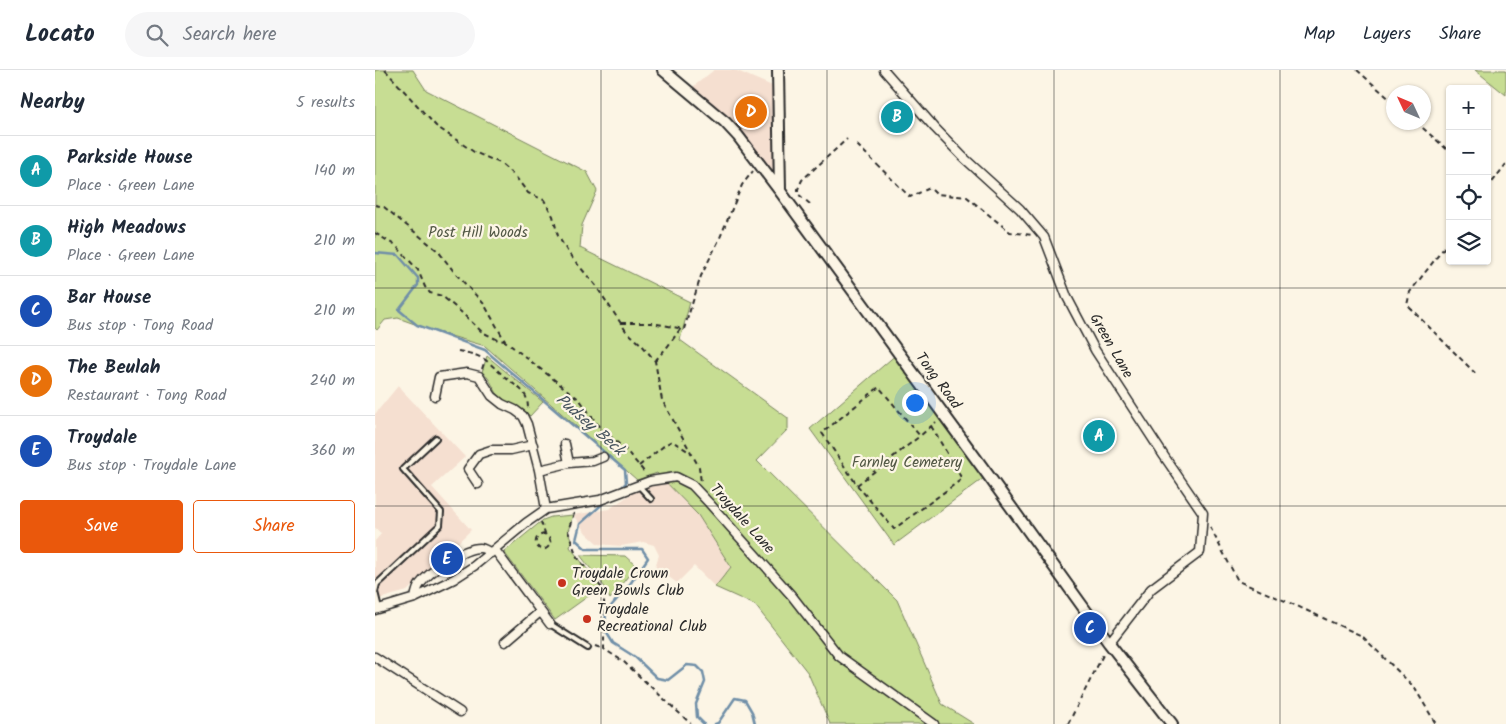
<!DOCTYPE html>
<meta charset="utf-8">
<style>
:root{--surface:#fff;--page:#f6f6f7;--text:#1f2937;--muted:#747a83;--line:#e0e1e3;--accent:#ea580c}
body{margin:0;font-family:Kalam,sans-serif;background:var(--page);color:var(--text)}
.controls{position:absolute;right:15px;top:15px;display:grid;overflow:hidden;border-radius:5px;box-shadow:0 1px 4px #0004}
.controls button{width:45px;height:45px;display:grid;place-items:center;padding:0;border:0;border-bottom:1px solid var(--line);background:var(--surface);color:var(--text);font:25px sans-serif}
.compass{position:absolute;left:1011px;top:15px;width:45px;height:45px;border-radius:50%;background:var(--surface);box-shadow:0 1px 4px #0004;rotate:314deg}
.you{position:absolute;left:539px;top:332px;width:18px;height:18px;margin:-12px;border:4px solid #fff;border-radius:50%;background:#1a73e8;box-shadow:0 0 0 8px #1a73e833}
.badge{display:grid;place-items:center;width:32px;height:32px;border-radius:50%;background:var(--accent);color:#fff;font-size:16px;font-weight:700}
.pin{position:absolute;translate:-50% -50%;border:2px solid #fff;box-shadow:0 1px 5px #0006}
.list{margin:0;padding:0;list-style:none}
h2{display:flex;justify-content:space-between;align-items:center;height:65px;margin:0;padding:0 20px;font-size:21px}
h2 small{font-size:16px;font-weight:400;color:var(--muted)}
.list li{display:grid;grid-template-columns:32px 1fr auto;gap:15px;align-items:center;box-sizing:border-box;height:70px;padding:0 20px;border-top:1px solid var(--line)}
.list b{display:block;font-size:19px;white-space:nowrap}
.list p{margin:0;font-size:16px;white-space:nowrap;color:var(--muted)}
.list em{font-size:16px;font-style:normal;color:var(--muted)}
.actions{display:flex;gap:10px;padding:15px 20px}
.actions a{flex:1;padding:11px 0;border:1px solid var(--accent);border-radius:5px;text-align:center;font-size:18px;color:var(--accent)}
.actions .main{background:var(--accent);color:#fff}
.icon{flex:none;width:28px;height:28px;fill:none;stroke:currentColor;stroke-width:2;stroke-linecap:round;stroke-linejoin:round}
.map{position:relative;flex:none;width:1131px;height:654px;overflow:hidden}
header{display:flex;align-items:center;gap:30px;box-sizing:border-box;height:70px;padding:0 25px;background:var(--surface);border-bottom:1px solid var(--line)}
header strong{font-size:24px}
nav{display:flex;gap:28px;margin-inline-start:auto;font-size:18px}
.search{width:350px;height:45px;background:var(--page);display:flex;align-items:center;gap:12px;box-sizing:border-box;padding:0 18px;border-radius:28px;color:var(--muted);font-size:19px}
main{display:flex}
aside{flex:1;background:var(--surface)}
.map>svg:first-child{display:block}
</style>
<header>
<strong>Locato</strong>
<div class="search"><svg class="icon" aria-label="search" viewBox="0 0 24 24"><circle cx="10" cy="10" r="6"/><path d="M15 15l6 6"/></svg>Search here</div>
<nav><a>Map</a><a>Layers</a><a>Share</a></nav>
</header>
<main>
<aside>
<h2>Nearby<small>5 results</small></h2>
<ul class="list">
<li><span class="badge" style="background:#0f9aa8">A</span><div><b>Parkside House</b><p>Place · Green Lane</p></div><em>140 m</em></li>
<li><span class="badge" style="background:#0f9aa8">B</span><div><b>High Meadows</b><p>Place · Green Lane</p></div><em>210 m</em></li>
<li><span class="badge" style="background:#1a4fb4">C</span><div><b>Bar House</b><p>Bus stop · Tong Road</p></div><em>210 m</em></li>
<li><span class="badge" style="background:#e8710a">D</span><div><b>The Beulah</b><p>Restaurant · Tong Road</p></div><em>240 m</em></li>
<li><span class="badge" style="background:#1a4fb4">E</span><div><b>Troydale</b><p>Bus stop · Troydale Lane</p></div><em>360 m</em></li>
</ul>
<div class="actions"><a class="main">Save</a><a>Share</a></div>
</aside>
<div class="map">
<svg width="1131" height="654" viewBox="0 0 1131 654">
<rect width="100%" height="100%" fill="#fcf5e5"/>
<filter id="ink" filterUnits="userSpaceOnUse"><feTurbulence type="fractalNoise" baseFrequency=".02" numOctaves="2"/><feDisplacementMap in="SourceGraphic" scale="10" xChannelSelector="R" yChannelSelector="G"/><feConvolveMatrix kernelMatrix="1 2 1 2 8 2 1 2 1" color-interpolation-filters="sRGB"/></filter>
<g filter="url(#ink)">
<!-- built -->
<path fill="#f5dfd0" d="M339 0H360L402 18 405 121 363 66 314 20Z
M23 316 90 387 57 417 96 460 32 521 0 530V471L6 464 0 458V344Z
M291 412 323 445 356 497 340 517 319 496 302 513 280 497 284 485 279 475 268 472 246 476 223 474 211 463 198 445 234 439 262 420Z"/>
<!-- green -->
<path fill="#c7dd93" stroke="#79845f" d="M0 0H38L51 20 212 102 222 121 207 155 205 178 315 232 305 270 413 348V359L382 391 522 530 567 634 599 654H455L433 603 380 535 340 517 356 497 323 445 282 403 262 410 110 276 59 261 23 248 10 250 2 260 0 258Z
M1100 0H1131V25Z
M523 283 613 405 519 475 435 359Z
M112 286 168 332 155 346C147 338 136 336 127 329 118 321 117 309 107 302Z
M198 445 193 461 197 472 195 477 226 517 180 550 129 482 168 450 176 447Z
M205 485 250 486 261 496 235 529 229 516Z"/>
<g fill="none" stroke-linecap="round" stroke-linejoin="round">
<!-- stream -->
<path stroke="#708fa8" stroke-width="2.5" d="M0 183 23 185 43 208V215L24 240 42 255 110 280 250 400 251 413 244 420
M232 430 205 454 201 470 211 479H267L273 488 255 514 231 542 230 560 238 573 260 587 282 608 293 610 312 595 322 596 328 602 330 612 321 634 322 647 329 654
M340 654 343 653 360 628 370 630 377 642 380 654"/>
<defs>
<path id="service" d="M264 416 276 429
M4 538 0 522 2 514 65 455 66 442 28 399 61 368
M175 554 213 578"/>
<path id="minor" d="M509 0 560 58 588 87 645 139 669 167 692 227 720 280 789 386 828 443 825 482 776 519 734 573
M60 326 64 307 92 303 104 306 117 326 127 334 140 340 148 346 152 354 164 400 171 439
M190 374 194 393
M164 400 194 393 218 391 228 387
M103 414 93 399 104 384 116 380H136L158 375
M120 480 175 554
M40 528C41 523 42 518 45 514 55 501 88 478 105 478 109 478 112 481 116 483
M0 540 40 528 79 509 99 496 151 453 171 439 225 430 275 411 301 407 317 415 334 433 417 526 464 586 559 654
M130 572 165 542
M0 587 85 642"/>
<path id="tertiary" d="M288 0 350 52 363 66 405 121 613 405 734 573 797 654
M403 0 405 121"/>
</defs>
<!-- service casing -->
<use href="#service" stroke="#2b2b2b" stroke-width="8"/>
<!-- minor casing -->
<use href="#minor" stroke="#2b2b2b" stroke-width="11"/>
<!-- tertiary casing -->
<use href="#tertiary" stroke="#2b2b2b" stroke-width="14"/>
<!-- path -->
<path stroke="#2b2b2b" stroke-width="2" stroke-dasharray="5 4" stroke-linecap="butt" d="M10 0 61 56 99 82 125 93 140 106 153 123 169 130 178 146 183 166 194 184 221 216 251 261 267 275 280 291 287 330 324 397 326 412
M982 0 1018 32
M1041 52 1075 82
M482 75 535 127 555 118 561 124 592 127 635 162 657 165
M1112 119 1131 94
M435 134 423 124V119L427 110 472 69
M0 135 9 137 63 181 80 203 109 234 130 271 205 330 225 358 250 379 271 404
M0 163 21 176 43 200 50 217 55 223 67 226 86 242 107 262 123 270 130 271
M1075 170 1035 222 1032 235 1100 303
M246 253H277L309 259 326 206 344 170 367 115 378 101
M83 281C111 286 110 290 130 307 143 319 153 319 153 340
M280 291 293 276 306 258
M107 299 110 290
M556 356 587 409 519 459 482 415 447 363 504 317 545 366 561 352
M264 396 290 375 297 371 316 383
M482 415 545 366
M199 443 193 461 202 487 226 517 229 525V579L249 592 316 654
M166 452 170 464C175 467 178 473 172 478 163 485 153 466 170 464
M835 457 863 511 922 536 987 566 1039 617 1061 654
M220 576 229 579
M693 654 729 583"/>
<!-- service -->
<use href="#service" stroke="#fcf5e5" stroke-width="4"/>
<!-- minor -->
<use href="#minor" stroke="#fcf5e5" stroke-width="8"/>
<!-- tertiary -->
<use href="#tertiary" stroke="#fcf5e5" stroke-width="10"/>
</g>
</g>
<!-- grid -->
<path fill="none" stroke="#2b2b2b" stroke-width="1" stroke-opacity="0.55" d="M226 0V654M452 0V654M679 0V654M905 0V654M0 218H1131M0 436H1131"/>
<!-- markers -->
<g fill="#c8321e" stroke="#fcf5e5" stroke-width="2">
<circle cx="187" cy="513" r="5"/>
<circle cx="212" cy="549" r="5"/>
</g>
<g text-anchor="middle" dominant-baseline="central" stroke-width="4.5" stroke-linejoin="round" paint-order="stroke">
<!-- park labels -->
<g font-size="15" fill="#525845" stroke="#fcf5e5">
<text x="103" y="163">Post Hill Woods</text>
<text x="532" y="393">Farnley Cemetery</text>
</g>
<!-- street labels -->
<g font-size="15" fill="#2b2b2b" stroke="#fcf5e5">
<text transform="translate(736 276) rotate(60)">Green Lane</text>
<text transform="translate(563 311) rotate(54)">Tong Road</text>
<text transform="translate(367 449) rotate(48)">Troydale Lane</text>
</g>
<!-- poi labels -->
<g font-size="15" fill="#2b2b2b" stroke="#fcf5e5" text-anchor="start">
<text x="197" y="504">Troydale Crown<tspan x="197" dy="17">Green Bowls Club</tspan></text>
<text x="222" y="540">Troydale<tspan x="222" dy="17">Recreational Club</tspan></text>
</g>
<!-- water labels -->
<g font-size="16" font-style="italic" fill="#48555f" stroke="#fcf5e5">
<text transform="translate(215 355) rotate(41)">Pudsey Beck</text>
</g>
</g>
</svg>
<div class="controls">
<button>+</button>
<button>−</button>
<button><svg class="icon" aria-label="locate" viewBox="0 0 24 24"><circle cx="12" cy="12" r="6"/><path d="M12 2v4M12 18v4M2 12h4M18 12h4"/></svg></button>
<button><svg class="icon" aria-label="layers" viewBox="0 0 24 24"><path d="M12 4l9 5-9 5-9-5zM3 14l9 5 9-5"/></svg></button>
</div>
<svg class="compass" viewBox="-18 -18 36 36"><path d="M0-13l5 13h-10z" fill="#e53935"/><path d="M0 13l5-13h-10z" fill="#747a83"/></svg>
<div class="you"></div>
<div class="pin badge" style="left:724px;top:366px;background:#0f9aa8">A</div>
<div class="pin badge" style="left:522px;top:47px;background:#0f9aa8">B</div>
<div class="pin badge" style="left:715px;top:558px;background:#1a4fb4">C</div>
<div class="pin badge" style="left:376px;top:42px;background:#e8710a">D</div>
<div class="pin badge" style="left:72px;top:489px;background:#1a4fb4">E</div>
</div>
</main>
